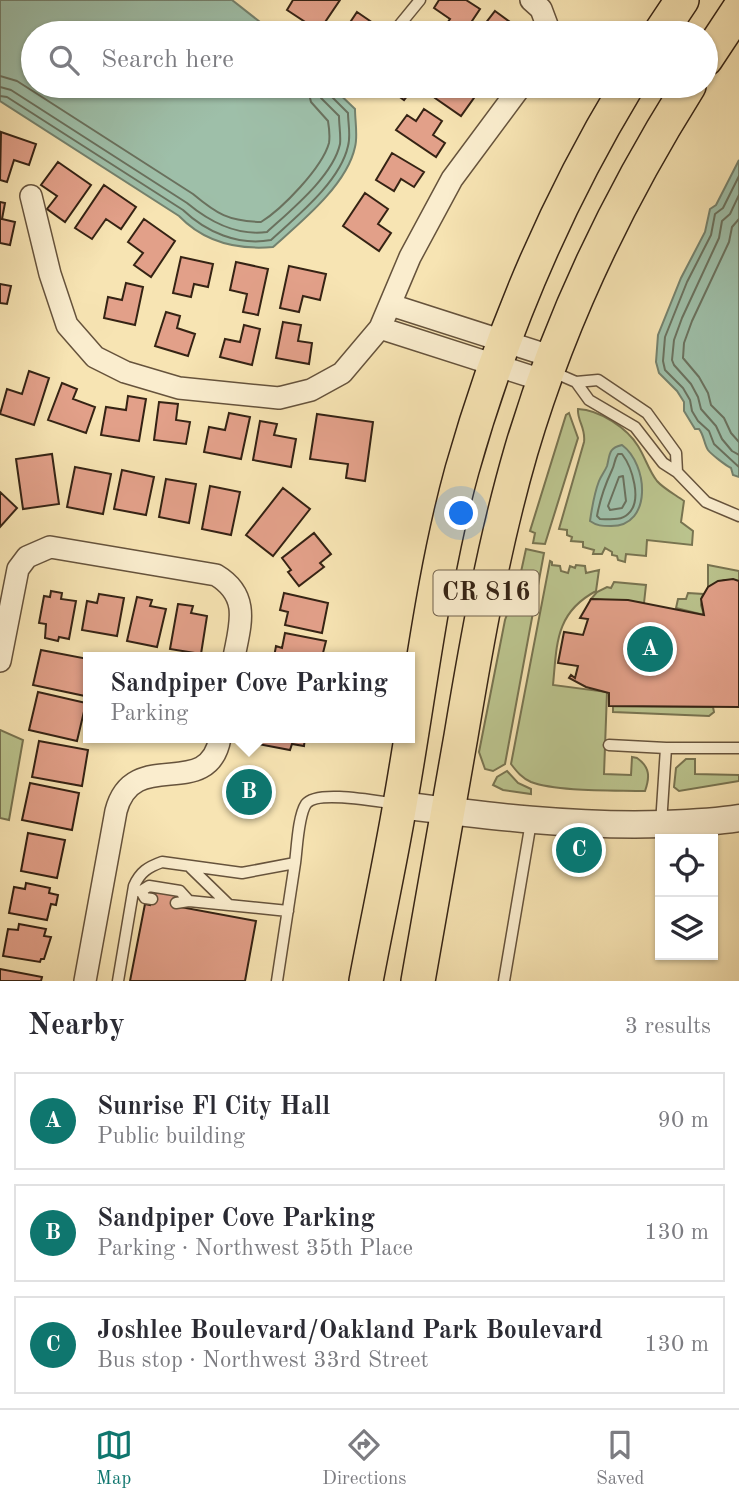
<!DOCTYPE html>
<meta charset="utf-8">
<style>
:root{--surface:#fff;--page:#f7f7f7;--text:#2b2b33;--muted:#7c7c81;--line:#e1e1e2;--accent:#0f766e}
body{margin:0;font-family:"Old Standard TT",serif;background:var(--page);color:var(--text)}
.controls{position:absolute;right:21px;bottom:21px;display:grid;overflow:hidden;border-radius:0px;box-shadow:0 2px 5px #0004}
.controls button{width:63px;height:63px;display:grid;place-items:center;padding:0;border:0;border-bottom:2px solid var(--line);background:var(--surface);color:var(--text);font:35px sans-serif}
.you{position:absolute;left:462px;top:514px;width:24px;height:24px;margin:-18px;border:5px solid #fff;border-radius:50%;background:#1a73e8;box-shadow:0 0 0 10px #1a73e833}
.badge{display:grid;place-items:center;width:46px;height:46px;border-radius:50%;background:var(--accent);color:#fff;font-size:23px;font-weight:700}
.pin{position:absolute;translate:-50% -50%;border:4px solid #fff;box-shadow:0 2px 7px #0006}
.popup{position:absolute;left:83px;top:652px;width:332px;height:91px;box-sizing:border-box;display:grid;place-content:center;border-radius:0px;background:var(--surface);filter:drop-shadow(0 2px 5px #0005);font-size:23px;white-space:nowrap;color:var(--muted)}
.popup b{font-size:26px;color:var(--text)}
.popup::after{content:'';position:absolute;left:50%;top:100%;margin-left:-14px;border:14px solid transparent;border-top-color:var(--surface)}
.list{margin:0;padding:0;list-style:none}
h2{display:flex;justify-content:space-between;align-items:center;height:91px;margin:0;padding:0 28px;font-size:30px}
h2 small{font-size:23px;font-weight:400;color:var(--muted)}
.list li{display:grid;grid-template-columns:46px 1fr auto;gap:21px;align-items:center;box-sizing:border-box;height:98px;margin:0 14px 14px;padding:0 14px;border:2px solid var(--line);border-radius:0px}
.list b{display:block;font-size:26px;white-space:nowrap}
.list p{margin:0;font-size:23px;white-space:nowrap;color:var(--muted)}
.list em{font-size:23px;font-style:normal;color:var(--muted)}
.icon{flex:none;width:38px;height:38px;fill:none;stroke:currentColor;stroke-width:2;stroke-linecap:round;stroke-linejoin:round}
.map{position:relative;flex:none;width:739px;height:981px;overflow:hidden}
.search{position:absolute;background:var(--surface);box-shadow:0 2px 5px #0004;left:21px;right:21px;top:21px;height:77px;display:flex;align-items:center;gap:18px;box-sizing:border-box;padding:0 24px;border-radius:38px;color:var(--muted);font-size:26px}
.sheet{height:427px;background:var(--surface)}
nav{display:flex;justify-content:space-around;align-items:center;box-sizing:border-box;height:98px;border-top:2px solid var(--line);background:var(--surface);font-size:19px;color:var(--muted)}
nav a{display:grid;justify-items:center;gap:4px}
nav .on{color:var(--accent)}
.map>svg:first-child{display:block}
</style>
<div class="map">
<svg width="739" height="981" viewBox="0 0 739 981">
<rect width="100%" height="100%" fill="#f7e4b3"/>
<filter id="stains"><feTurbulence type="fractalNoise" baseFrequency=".00286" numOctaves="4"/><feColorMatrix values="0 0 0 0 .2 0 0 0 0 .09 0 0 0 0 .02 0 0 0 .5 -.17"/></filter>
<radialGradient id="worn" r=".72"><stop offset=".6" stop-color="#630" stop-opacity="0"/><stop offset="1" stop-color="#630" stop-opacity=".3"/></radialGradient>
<!-- green -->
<path fill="#bbc48e" stroke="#787451" stroke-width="2" d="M578 409C600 410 627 428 638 446 645 457 649 471 657 481 664 489 676 495 684 501L681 522 693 531 692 545 647 540 646 556 626 554 625 562 618 560 617 556 612 555V552L605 548 602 554H593L594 550 583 547V542L571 541 572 537 567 535V530L559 529 584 442C586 428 577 421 578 409Z
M569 413 578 438 545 544 533 543 535 533 530 531 566 415Z
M526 549 544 553 505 764 493 771 485 769 479 752 505 620 519 581Z
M550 561 552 562V565L560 566 561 571 568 573 570 566 575 568 576 565 585 566 586 573 599 570 596 591C555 613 557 644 553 685L607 692 604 774 631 775 632 757 637 758C650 767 650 777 645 791 615 790 558 792 531 782 522 778 517 772 511 764Z
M708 565 739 571V581L724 580 708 587Z
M614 582 646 585 644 603 591 599 597 592 607 587 611 588Z
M688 593 703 594 701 605 704 615 676 608 678 599H686Z
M613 706 713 707 714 712 709 716 613 712Z
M0 730 23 740 9 820 0 818Z
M686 759H695V774L739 775V781L679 791 674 787 676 768Z
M507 771 518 783 531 789V794L503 790 493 785 497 777Z"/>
<!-- water -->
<path fill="#9ebfa9" stroke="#74816d" stroke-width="2" d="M0 0H232L274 33H33V86H331L355 109C355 121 358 136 355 147 347 185 301 222 273 247 238 250 204 242 179 216L0 101Z
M739 160V477L733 475 731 468C725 465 711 454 708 450 704 444 704 435 699 429H695L684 411V402L677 391 659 373 656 362 658 335 681 278 705 232 710 209 716 205Z
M622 445C648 464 653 526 611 526 602 526 597 526 590 521 592 507 594 494 599 481 601 476 605 471 607 466 610 455 608 448 622 445Z"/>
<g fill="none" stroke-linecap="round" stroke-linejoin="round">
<!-- shore -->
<path stroke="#6a715e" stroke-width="2" d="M0 76 17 81 193 194C217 214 228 221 261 222 282 209 322 168 329 143 330 136 329 127 328 121L311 102 307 86
M0 87 11 90 187 203C210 222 236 236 267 232 291 210 333 176 340 144 341 136 339 125 339 116L321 98 318 86
M0 96 7 97 183 210C206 232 238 246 271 240 297 216 340 182 348 146 351 136 348 123 348 113L328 93 327 86
M739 176 723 208 715 214 711 235 687 282 665 337 663 361 665 370 683 388 690 400 692 411 698 421 709 431 714 444 739 467
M739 195 730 214 722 221 719 238 682 318 674 340 672 360 674 365 691 384 698 397 701 409 716 426 722 439 732 451 739 455
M739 219 732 227 729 242 692 321 684 343 683 358 699 377 708 393 711 405 724 418 731 433 739 442
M618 454H622C632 467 643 501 628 514 621 521 609 519 600 519L597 516C600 499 605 485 612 470 615 464 614 460 618 454Z
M623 476 626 501 622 508 610 510 608 506 619 477Z"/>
</g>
<!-- building -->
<path fill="#e2a089" stroke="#352314" stroke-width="2" d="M293 0H340L319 31 287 10Z
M439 0H466L480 9 464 33H440L450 19 434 8Z
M495 11 525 33H478Z
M357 12 373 23 366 33H343Z
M385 86H415L404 100Z
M443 86H477L481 88 461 116 435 98Z
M424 109 442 121 433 135 445 143 436 157 396 130 407 115 416 121Z
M1 132 36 144 29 165 14 160 7 182 0 180Z
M392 153 424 172 414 187 401 179 394 191 376 180Z
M58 162 91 185 65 222 47 209 57 196 41 185Z
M104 185 136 207 121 229 106 219 92 239 75 228Z
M365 193 388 209 378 224 391 233 379 251 343 226Z
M0 202 5 203 2 219 15 222 10 245 0 243Z
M144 219 175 241 151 277 134 265 143 253 128 242Z
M181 257 213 264 208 287 194 284 191 297 173 293Z
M236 262 268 269 258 315 243 312 247 294 230 290Z
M289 266 326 274 320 300 303 296 299 312 280 308Z
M126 283 143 287 135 325 104 318 108 297 122 300Z
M0 284 11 286 7 304 0 303Z
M166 312 180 316 177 328 195 334 188 356 155 346Z
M283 322 301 325 298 341 312 343 309 364 276 358Z
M244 325 260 329 252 365 220 357 225 339 240 342Z
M29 371 49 378 34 425 0 414 7 389 22 394Z
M62 383 77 389 73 399 95 407 86 433 48 420Z
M128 396 146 399 139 441 101 435 106 407 126 410Z
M159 402 178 404 176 420 190 422 186 444 154 440Z
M229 413 250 417 241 459 204 452 209 427 225 430Z
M317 414 373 422 365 481 346 478 348 464 310 459Z
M260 421 277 424 274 435 296 439 291 467 253 460Z
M52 454 59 504 23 509 16 459Z
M75 467 111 474 103 514 67 507Z
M122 470 154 477 146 515 114 509Z
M166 479 196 484 189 523 159 517Z
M210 486 240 492 231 535 202 529Z
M283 488 310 509 273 556 246 535Z
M0 492 17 508 0 527Z
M314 533 331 554 320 563 324 567 299 586 288 572 291 570 282 558Z
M733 579 739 581V707L609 706V693L586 687 569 678 571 675 575 678 578 666 558 663 564 632 583 635 588 619 580 618 591 599 628 600 704 615 701 599 708 587 718 581Z
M51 591 62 593 61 599 76 601 69 639 59 637 58 641 45 638 46 624 39 623 44 596 50 597Z
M284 593 328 603 322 633 285 625 288 612 280 610Z
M99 594 124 598 117 636 82 630 87 601 97 603Z
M137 597 152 600 150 606 166 609 157 647 127 641Z
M178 604 193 606 191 613 207 616 201 654 170 649Z
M285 633 326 641 322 657H274L276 646 282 648Z
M41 650 88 659V682L85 696 33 685Z
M38 692 86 703 77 741 29 730Z
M259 738H305L304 746 292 744 290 750 258 744Z
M39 741 88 750 82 786 32 777Z
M30 783 79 793 72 830 22 820Z
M28 833 65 840 57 878 21 871Z
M26 883 50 888 49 893 58 895 56 905 51 904 47 920 9 913 14 887 25 889Z
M154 888 178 893 175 906 256 921 245 981H130L145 904 150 905Z
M19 924 46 929 44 936 51 937 44 959H41L40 962 3 956 8 929 18 930Z
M0 969 42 977 41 981H0Z"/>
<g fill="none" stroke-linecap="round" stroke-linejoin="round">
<defs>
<path id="service" d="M393 33 420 0
M553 372 576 382 589 400 635 427 663 463 677 472 676 453 647 413 598 380 576 382
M677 472 706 502 739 516
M609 745 666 748 661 824
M666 748H739
M191 868 229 905
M136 891H141L145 898 152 899
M141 891 149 886 180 891 189 901
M176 903 189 901 288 911
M118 981 134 886C140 872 148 867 162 862L242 873 295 863C297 849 298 816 306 804 317 789 380 802 398 804
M277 981 295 863
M504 981 531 822"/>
<path id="minor" d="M531 0 541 9 550 33
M31 196 50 274 67 325 95 357 125 372 179 388 279 398 311 390 342 373 380 328 410 257 452 179 521 86
M391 305 553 357
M380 328 545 381
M0 661 18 569 27 557 50 547 216 575C251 596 240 625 234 657
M85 981 116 811C133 745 208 803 220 738"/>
<path id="tertiary" d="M400 805C487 816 576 827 664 824 689 823 714 822 739 818"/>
<path id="primary" d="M660 33 682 0
M706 59 739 9
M366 981C377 922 390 863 400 804 420 692 432 579 462 470 500 336 555 205 627 86
M418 981C433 899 447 817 461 736 477 640 494 544 521 451 559 322 618 199 689 86"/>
</defs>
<!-- service casing -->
<use href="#service" stroke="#66533c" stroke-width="13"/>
<!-- minor casing -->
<use href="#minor" stroke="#66533c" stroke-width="24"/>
<!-- tertiary casing -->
<use href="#tertiary" stroke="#66533c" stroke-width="29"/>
<!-- primary casing -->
<use href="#primary" stroke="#352314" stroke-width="36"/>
<!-- service -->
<use href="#service" stroke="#faedce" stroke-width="10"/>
<!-- minor -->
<use href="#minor" stroke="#faedce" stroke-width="21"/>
<!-- tertiary -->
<use href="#tertiary" stroke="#faedce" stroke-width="26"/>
<!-- primary -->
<use href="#primary" stroke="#f7e4b3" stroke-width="33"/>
</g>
<g text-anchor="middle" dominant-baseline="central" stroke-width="7" stroke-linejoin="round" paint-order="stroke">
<!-- shield labels -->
<rect fill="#faedce" stroke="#70604c" stroke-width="2" x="433.5" y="570.5" width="105" height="45" rx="5"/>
<g font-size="26" font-weight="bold" fill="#352314">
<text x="486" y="593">CR 816</text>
</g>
</g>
<rect width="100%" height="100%" filter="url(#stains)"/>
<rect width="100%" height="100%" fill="url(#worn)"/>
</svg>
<div class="controls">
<button><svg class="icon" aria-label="locate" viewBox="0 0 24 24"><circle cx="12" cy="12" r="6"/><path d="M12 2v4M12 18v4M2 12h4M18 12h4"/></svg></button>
<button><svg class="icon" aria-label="layers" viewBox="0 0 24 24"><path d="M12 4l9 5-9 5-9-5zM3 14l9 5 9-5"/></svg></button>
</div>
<div class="you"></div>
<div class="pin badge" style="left:650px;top:649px">A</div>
<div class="pin badge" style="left:249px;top:792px">B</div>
<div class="popup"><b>Sandpiper Cove Parking</b>Parking</div>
<div class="pin badge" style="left:579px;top:850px">C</div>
<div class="search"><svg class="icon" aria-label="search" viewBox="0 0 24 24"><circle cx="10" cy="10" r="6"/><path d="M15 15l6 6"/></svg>Search here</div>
</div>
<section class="sheet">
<h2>Nearby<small>3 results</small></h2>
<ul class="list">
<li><span class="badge">A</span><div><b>Sunrise Fl City Hall</b><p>Public building</p></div><em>90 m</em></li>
<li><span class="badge">B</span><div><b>Sandpiper Cove Parking</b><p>Parking · Northwest 35th Place</p></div><em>130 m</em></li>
<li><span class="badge">C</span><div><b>Joshlee Boulevard/Oakland Park Boulevard</b><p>Bus stop · Northwest 33rd Street</p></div><em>130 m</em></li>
</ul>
</section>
<nav>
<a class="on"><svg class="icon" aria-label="map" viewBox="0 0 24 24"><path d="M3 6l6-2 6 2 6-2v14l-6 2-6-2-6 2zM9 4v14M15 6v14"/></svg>Map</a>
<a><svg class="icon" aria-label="directions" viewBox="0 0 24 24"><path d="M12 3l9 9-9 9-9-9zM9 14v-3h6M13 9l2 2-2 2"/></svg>Directions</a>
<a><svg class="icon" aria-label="saved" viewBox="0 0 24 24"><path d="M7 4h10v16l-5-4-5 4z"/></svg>Saved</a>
</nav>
